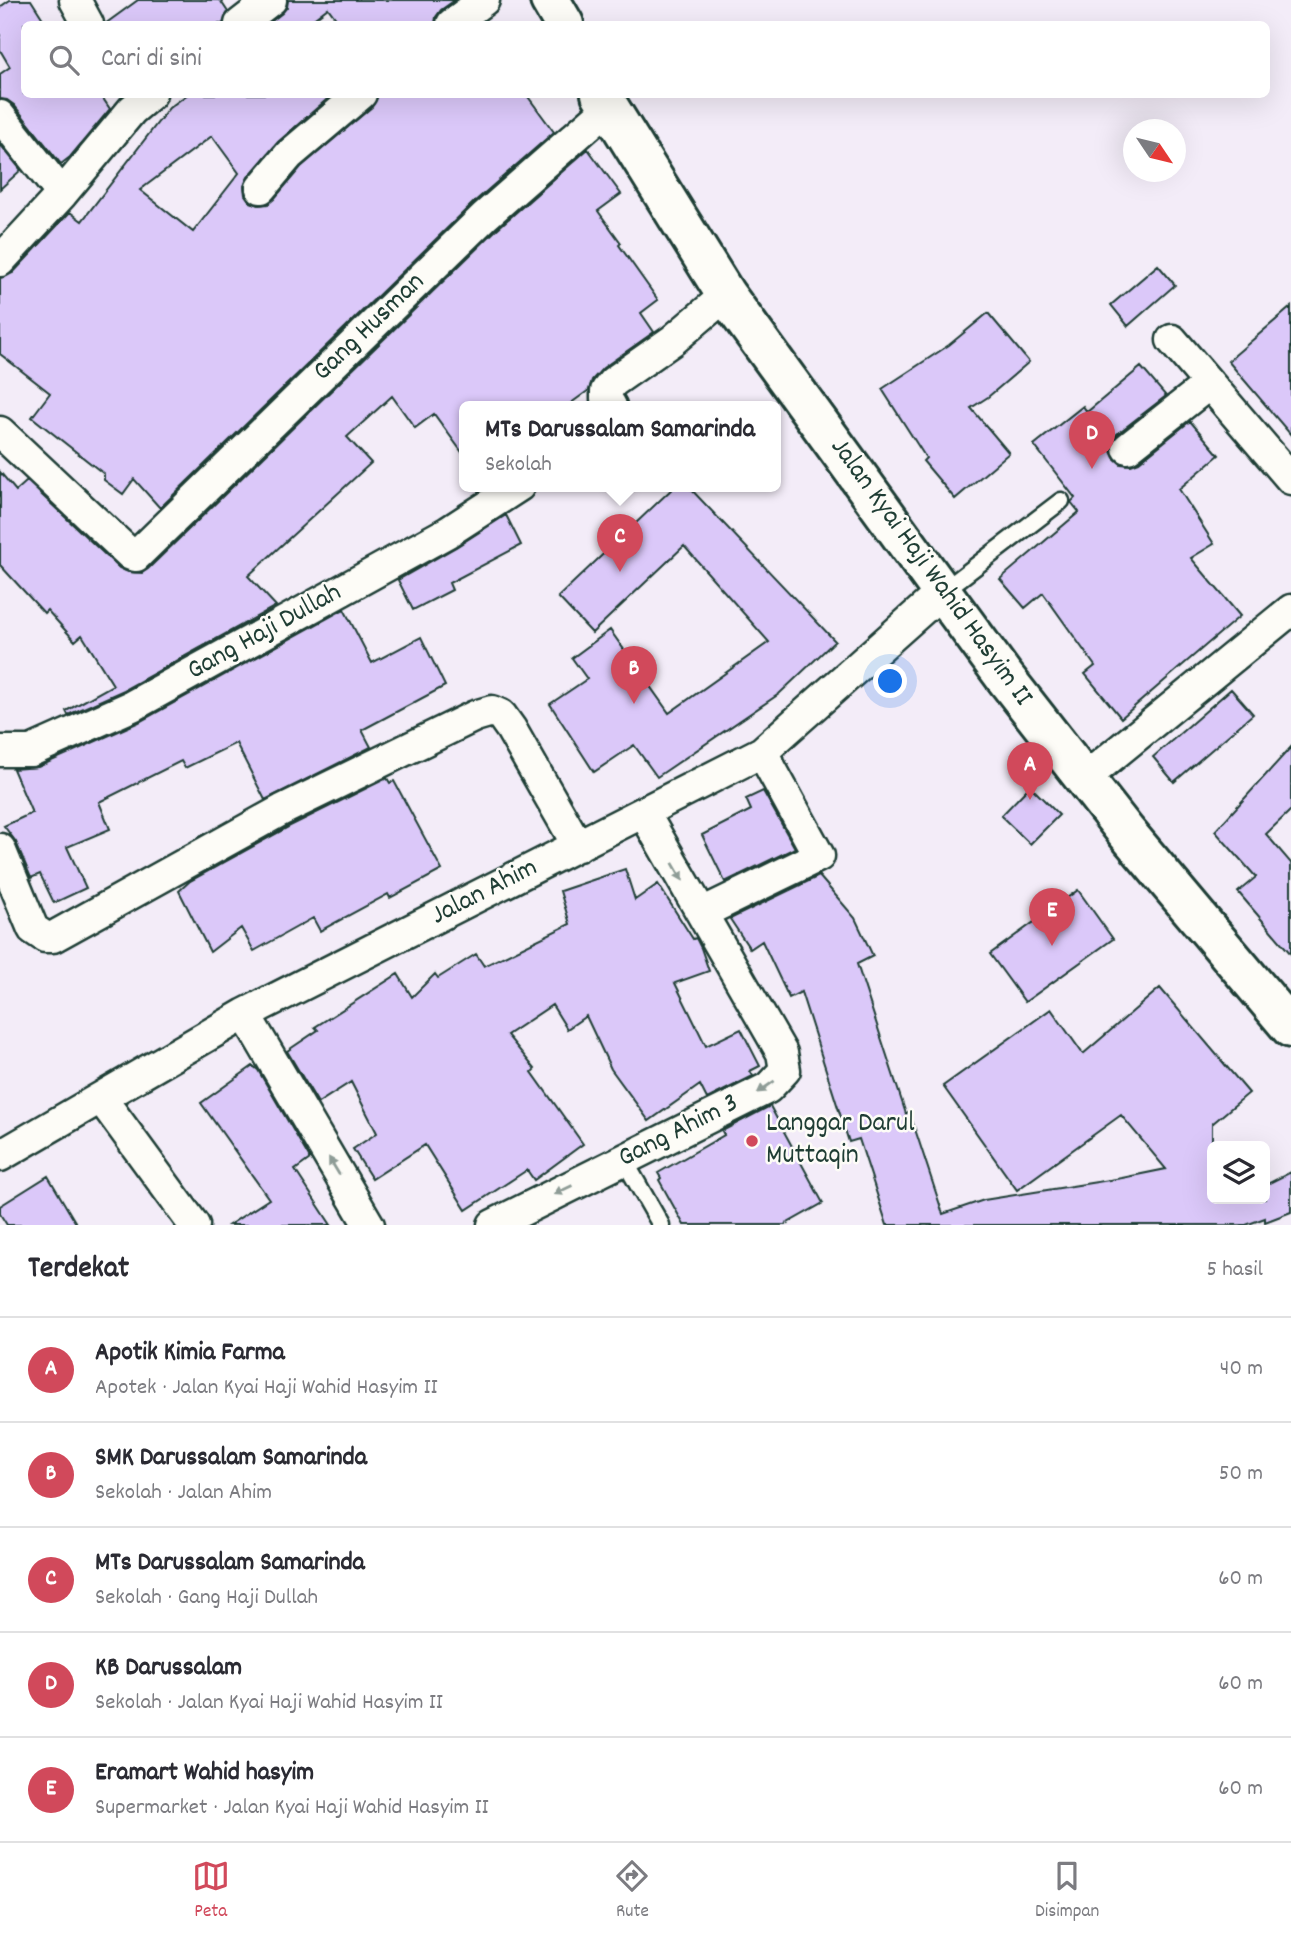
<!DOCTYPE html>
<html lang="id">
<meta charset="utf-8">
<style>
:root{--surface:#fff;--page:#f7f7f7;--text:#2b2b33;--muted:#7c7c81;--line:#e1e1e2;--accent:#d1495b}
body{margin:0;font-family:Dekko,sans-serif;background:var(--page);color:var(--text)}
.controls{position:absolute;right:21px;bottom:21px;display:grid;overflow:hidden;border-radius:10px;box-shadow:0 7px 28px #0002}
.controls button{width:63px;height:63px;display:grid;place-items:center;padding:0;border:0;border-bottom:2px solid var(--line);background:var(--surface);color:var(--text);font:35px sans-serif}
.compass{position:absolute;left:1123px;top:119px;width:63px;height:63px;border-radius:50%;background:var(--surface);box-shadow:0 7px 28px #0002;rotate:125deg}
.you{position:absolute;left:891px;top:682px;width:24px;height:24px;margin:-18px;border:5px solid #fff;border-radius:50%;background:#1a73e8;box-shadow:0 0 0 10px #1a73e833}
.badge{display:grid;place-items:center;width:46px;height:46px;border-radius:50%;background:var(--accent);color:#fff;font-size:23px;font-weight:700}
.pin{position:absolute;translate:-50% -58px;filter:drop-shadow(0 2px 4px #0008)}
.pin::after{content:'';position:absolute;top:37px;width:24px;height:21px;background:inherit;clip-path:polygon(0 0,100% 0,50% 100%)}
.popup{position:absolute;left:459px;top:401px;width:322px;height:91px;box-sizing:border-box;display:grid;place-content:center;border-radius:10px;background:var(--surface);filter:drop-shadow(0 2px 5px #0005);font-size:23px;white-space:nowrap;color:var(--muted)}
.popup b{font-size:26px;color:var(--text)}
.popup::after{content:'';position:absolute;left:50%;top:100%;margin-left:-14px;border:14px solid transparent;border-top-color:var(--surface)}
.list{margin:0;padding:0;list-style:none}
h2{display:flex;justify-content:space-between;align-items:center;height:91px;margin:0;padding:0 28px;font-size:30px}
h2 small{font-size:23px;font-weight:400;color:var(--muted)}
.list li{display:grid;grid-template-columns:46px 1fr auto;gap:21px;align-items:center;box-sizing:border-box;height:105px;padding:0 28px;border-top:2px solid var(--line)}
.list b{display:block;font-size:26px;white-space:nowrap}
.list p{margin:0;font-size:23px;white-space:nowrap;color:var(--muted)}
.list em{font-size:23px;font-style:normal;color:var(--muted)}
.icon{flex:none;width:38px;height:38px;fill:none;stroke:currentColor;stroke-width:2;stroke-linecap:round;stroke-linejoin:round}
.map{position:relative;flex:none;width:1291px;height:1225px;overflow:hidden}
.search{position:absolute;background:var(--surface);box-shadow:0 7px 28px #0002;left:21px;right:21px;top:21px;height:77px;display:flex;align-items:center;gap:18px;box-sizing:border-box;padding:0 24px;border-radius:10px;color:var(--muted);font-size:26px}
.sheet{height:616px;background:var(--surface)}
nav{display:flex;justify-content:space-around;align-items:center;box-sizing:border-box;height:98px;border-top:2px solid var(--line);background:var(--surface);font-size:19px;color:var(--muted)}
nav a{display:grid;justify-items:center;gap:4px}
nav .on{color:var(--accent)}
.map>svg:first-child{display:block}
</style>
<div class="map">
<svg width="1291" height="1225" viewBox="0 0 1291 1225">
<rect width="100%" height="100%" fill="#f3ecf8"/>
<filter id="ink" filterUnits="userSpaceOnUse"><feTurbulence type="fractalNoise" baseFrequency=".0143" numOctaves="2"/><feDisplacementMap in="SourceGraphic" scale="14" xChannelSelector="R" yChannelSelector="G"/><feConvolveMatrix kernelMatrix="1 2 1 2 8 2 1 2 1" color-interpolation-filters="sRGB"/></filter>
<g filter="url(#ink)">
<!-- building -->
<path fill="#dbc8f9" stroke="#1f3d34" stroke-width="2" fill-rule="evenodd" d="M10 0H31L45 22 41 24H24V94H100L110 109 70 157 61 164 14 105 7 100 0 99V74L10 67 0 50V7Z
M138 0H220L228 12 223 24H105Z
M288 0H455L441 10 436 17 435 24H340L328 8 307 24H268L282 13 287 7Z
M188 94H333L278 142 248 177 244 186 245 195 250 202 259 205 268 204 274 199 301 167 372 107 378 94H526L554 132 473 203 160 508 134 479 123 494 104 480V474L32 417 50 393 0 354V278L13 273 70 212 82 221 169 108ZM212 136 239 173 193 232 140 190Z
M0 144 21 170 0 189Z
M588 149 621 194 598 211 621 243 619 245 658 300 641 313 654 332 603 368 592 380 589 390 567 406H464V455L434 414 415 428 392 396 347 437 371 463 248 576 276 606 124 690 68 715 66 711 113 685 82 635 75 641 47 610 44 613 0 565V472L16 491 27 481 119 568 128 572 142 573 148 569 497 229Z
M1158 265 1175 285 1128 326 1111 305Z
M1291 307V435L1228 361Z
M988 313 1029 362 988 397 971 408 1009 453 955 499 923 461 926 458 882 389 949 345Z
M1141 367 1166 396 1117 434 1112 442 1111 451 1114 458 1121 464 1131 465 1139 462 1190 421 1219 455 1179 489 1214 544 1191 558 1240 616 1121 718 1085 674 1095 666 1043 593 1025 608 1000 579 1079 512 1071 502 1075 498 1034 445 1083 406 1087 412Z
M675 486H688L835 641 779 694 657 777 634 745 594 772 550 704 587 679 572 658 610 630 669 713 769 642 684 546 592 633 558 597Z
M506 515 521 545 449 583 452 590 413 610 398 580 456 547Z
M344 609 372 663 421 637 445 686 362 730 371 747 265 800 236 743 185 768 181 761 99 802 110 829 67 847 86 888 54 903 40 874 31 878 16 842 4 826 32 813 13 769 38 767 139 722Z
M1231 689 1253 714 1174 782 1153 757Z
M1291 747V810L1266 834 1291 863V954L1238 892 1256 877 1215 831Z
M387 778 390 783 394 781 442 870 390 898 388 894 320 931 313 918 254 951 241 928 210 952 179 891 190 881 290 826Z
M1030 786 1059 815 1030 844 1001 816Z
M763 791 795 848 725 882 702 835 751 810 746 799Z
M625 869 635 900 658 884 693 939 696 938 701 948 709 971 675 983 706 1046 741 1029 760 1066 750 1071 753 1076 707 1099 700 1085 649 1121 611 1069 586 1016 567 1029 552 1005 507 1035 535 1069 532 1072 583 1144 534 1180 527 1170 466 1210 425 1145 372 1179 353 1149 377 1133 351 1082 318 1103 287 1051 318 1030 315 1027 398 974 412 997 435 974 438 978 476 954 484 966 570 924 560 891Z
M819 876 855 918 873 956 857 964 906 1114 909 1111 943 1214 984 1200 1122 1178 1166 1169 1121 1115 1017 1190 943 1086 1051 1009 1083 1054 1160 988 1249 1093 1212 1124V1199H1265V1185L1291 1172V1212L1265 1222V1218L1246 1225H887L859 1139 849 1142 801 992 789 998 762 941 750 949 730 919Z
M1078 890 1113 939 1025 1002 990 954Z
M253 1066 258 1070 310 1159 295 1170 331 1225H229L269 1199 201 1103Z
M770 1106 823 1203 784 1225H684L659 1180 661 1178 658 1173 724 1135 722 1131Z
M48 1176 77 1225H7L0 1214V1206Z"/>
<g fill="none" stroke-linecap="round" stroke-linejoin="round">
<defs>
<path id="service" d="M942 592 1061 501
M624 1160 661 1225"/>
<path id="minor" d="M75 0 88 24
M240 24 271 0
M452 24 484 0
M0 116 62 194
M261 188 289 155 361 94
M0 261 62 194 132 110 151 94
M1172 340 1291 479
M611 406 606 399V391L613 382 673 340 726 295
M0 432 131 555 136 556 485 216 608 108
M1128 448 1209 384
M0 751H31L132 706 448 532 519 486
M1084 779 1291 610
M0 849 33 929 45 937H53L282 810 475 716 492 711 501 715 511 729 578 846
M702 913 819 856 762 752
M245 1014 369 1225
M101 1098 194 1225
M0 1156 245 1014 762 752 942 592
M493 1225 768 1088 785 1070 782 1053 644 813"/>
<path id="tertiary" d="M550 0 564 24
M601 94 726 295 942 592 1003 675 1126 832 1291 1028"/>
</defs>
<!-- service casing -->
<use href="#service" stroke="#1f3d34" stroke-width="21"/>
<!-- minor casing -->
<use href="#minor" stroke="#1f3d34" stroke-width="35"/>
<!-- tertiary casing -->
<use href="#tertiary" stroke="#1f3d34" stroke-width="44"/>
<!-- service -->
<use href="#service" stroke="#fdfcf7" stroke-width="16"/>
<!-- minor -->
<use href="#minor" stroke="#fdfcf7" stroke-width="30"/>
<!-- tertiary -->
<use href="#tertiary" stroke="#fdfcf7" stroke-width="38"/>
</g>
<!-- one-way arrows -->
<defs><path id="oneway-solid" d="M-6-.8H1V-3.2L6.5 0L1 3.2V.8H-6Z" transform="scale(1.75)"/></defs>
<g fill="#8e9c96">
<use href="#oneway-solid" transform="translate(678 872) rotate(60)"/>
<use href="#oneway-solid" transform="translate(766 1087) rotate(145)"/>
<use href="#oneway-solid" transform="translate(334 1166) rotate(-121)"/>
<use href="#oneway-solid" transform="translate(563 1190) rotate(154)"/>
</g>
</g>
<!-- markers -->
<circle fill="#d1495b" stroke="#fdfcf7" stroke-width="2.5" cx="752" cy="1141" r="7"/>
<g text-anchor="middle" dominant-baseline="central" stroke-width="5" stroke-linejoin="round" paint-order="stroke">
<!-- street labels -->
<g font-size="28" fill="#1f3d34" stroke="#fdfcf7">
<text transform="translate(370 328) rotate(-44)">Gang Husman</text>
<text transform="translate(930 573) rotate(54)">Jalan Kyai Haji Wahid Hasyim II</text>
<text transform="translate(265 633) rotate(-29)">Gang Haji Dullah</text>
<text transform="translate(485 893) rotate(-27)">Jalan Ahim</text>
<text transform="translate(679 1132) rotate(-27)">Gang Ahim 3</text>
</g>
<!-- poi labels -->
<g font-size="28" fill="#1f3d34" stroke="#fdfcf7" text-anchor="start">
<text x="766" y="1125">Langgar Darul<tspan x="766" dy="32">Muttaqin</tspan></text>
</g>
</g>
</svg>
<div class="controls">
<button><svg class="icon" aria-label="layers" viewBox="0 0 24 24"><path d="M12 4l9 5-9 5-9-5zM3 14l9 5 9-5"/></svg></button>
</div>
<svg class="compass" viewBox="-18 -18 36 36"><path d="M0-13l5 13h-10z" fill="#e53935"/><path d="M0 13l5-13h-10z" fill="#7c7c81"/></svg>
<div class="you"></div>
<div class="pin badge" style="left:1030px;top:800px">A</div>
<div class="pin badge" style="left:634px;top:704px">B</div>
<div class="pin badge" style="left:620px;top:572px">C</div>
<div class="popup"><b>MTs Darussalam Samarinda</b>Sekolah</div>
<div class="pin badge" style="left:1092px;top:469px">D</div>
<div class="pin badge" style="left:1052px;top:946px">E</div>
<div class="search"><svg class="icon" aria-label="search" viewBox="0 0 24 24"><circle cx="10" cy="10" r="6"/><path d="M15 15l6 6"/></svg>Cari di sini</div>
</div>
<section class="sheet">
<h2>Terdekat<small>5 hasil</small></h2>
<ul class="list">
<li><span class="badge">A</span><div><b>Apotik Kimia Farma</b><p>Apotek · Jalan Kyai Haji Wahid Hasyim II</p></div><em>40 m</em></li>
<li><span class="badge">B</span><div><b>SMK Darussalam Samarinda</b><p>Sekolah · Jalan Ahim</p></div><em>50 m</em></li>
<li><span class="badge">C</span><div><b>MTs Darussalam Samarinda</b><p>Sekolah · Gang Haji Dullah</p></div><em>60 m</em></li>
<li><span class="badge">D</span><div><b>KB Darussalam</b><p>Sekolah · Jalan Kyai Haji Wahid Hasyim II</p></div><em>60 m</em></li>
<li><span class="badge">E</span><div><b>Eramart Wahid hasyim</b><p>Supermarket · Jalan Kyai Haji Wahid Hasyim II</p></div><em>60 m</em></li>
</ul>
</section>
<nav>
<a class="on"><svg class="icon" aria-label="map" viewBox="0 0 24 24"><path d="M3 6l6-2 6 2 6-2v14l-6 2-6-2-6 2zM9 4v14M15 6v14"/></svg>Peta</a>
<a><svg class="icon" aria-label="directions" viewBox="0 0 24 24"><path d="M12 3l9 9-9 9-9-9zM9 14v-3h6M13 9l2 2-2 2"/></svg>Rute</a>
<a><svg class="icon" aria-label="saved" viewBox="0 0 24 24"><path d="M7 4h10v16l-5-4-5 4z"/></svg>Disimpan</a>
</nav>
